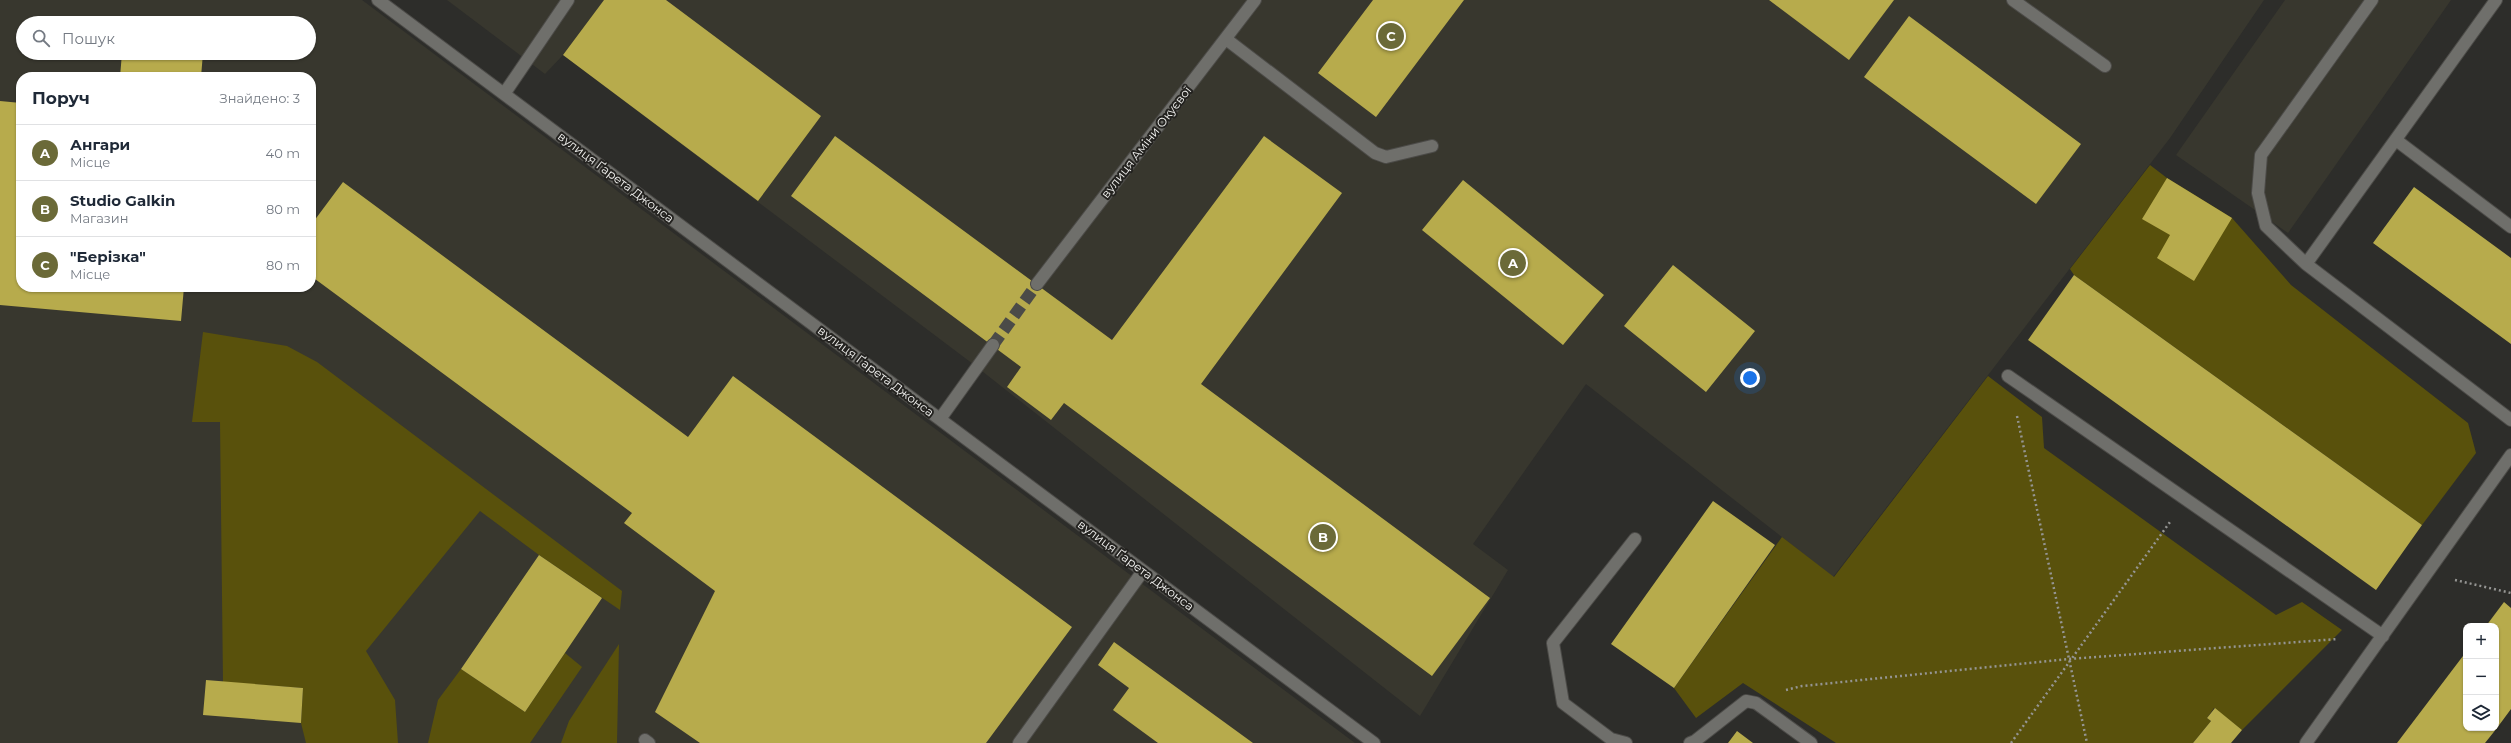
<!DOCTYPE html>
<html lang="uk">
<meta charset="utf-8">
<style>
:root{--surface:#fff;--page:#f6f6f7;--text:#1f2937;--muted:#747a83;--line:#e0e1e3;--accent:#6b6a38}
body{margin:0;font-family:Montserrat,sans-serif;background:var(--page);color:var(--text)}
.controls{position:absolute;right:12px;bottom:12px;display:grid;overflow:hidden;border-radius:8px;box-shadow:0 1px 3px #0004}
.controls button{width:36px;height:36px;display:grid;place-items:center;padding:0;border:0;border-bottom:1px solid var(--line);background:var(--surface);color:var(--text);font:20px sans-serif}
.you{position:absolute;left:1750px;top:378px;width:14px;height:14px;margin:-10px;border:3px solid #fff;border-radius:50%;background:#1a73e8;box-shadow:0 0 0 6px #1a73e833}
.badge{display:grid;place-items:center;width:26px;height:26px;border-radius:50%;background:var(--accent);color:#fff;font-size:13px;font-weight:700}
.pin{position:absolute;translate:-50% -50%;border:2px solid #fff;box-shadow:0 1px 4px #0006}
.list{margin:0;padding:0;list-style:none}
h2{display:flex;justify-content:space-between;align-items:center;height:52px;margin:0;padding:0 16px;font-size:17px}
h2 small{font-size:13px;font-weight:400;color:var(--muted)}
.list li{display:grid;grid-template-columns:26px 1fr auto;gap:12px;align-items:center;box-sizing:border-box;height:56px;padding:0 16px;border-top:1px solid var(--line)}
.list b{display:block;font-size:15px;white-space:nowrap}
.list p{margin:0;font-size:13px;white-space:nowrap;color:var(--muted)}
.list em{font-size:13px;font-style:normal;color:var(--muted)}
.icon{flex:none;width:22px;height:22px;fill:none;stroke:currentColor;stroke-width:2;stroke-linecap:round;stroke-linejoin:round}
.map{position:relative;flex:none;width:2511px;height:743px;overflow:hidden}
.search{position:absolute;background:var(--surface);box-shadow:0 1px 3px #0004;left:16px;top:16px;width:300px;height:44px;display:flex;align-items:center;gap:10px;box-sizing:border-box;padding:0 14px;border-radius:22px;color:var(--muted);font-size:15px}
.panel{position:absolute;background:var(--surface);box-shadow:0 1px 3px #0004;left:16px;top:72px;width:300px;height:220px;border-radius:16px}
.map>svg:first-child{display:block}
</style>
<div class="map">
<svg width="2511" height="743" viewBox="0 0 2511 743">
<rect width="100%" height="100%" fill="#2d2d2a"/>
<!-- built -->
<path fill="#38372e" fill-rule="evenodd" d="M0 0H362L1355 743H0ZM23 23H309V53H23ZM21 77H311V287H21Z
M447 0H2264L2170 138 1833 577 1586 384 1473 544 1508 570 1420 716 973 364 563 55 545 74Z
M2285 0H2451L2288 233 2176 155Z"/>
<!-- green -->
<path fill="#59510c" d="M2150 165 2167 178 2232 218 2291 285 2468 423 2476 453 2422 525 2074 275 2070 269Z
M203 332 287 346 317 362 622 591 620 610 539 555 480 511 366 651 395 700 398 743H306L301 723 303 688 223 682 220 422H192Z
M1988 376 2042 417 2044 448 2276 615 2302 602 2342 630 2242 730 2214 708 2207 718 2211 721 2193 743H1836L1743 683 1696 718 1674 688 1782 537 1834 577Z
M619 644 617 743H561L569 721Z
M565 653 582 667 530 743H428L438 700 461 669 525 712Z"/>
<!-- building -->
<path fill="#b7ab4c" d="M604 0H666L821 116 758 201 563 55Z
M1373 0H1464L1376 117 1318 73Z
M1769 0H1894L1849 60Z
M1909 16 2081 144 2036 204 1864 77Z
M122 53H203L201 77H120Z
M0 101 21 103V287H184L181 321 0 305Z
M835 136 1112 340 1264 136 1342 193 1201 384 1490 598 1432 676 1064 403 1051 420 1007 387 1021 367 791 196Z
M2167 178 2232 218 2194 281 2157 258 2170 235 2142 219Z
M1463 180 1604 295 1563 345 1422 230Z
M343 182 688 437 733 376 1072 627 986 743H700L655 712 715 591 624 523 632 513 311 276V225Z
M2414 187 2511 258V344L2373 243Z
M1673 265 1755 331 1706 392 1624 326Z
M2074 275 2422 525 2376 590 2028 340Z
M1713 501 1775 545 1674 688 1611 644Z
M539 555 602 598 525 712 461 669Z
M2504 602 2511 608V709L2497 728 2485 743H2397L2466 652V728H2496V626H2486Z
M1114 642 1253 743H1158L1113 710 1129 688 1098 665Z
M206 680 303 688 301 723 203 715Z
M2215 708 2242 730 2231 743H2193L2211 721 2207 718Z
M1737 731 1753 743H1728Z"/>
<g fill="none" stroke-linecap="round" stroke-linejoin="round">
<!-- minor-tunnel -->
<path stroke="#4b4b48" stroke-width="12" stroke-dasharray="12 6" stroke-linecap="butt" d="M993 345 1037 284"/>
<defs>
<path id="minor" d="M378 0 1374 743
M2013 0 2105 66
M2496 0 2306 264 2511 420
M1226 39 1375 153 1386 157 1432 146
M504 94 568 0
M2396 140 2511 227
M2306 264 2266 226 2258 193 2261 155 2372 0
M1037 284 1255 0
M2008 376 2383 636
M940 419 993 345
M645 740 649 743
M1019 743 1143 571
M1626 743 1611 739 1563 703 1553 643 1635 539
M1690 743 1695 741 1746 701 1756 703 1811 743
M2306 743 2511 455"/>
</defs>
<!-- minor casing -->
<use href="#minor" stroke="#4c4b48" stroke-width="14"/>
<!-- path -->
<path stroke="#959593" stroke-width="2.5" stroke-dasharray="2 3" stroke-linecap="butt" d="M2017 416 2087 743
M2455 580 2511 593
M1786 690 1802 686 2069 659 2338 639
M2011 743 2170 522"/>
<!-- minor -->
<use href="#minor" stroke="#6f6f6b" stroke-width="12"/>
</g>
<g text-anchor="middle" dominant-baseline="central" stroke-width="4" stroke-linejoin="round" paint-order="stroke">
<!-- street labels -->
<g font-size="12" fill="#f5f5f3" stroke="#242320">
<text transform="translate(1146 142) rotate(-52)">вулиця Аміни Окуєвої</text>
<text transform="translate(616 177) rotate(37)">вулиця Ґарета Джонса</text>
<text transform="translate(876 371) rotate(37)">вулиця Ґарета Джонса</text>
<text transform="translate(1136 565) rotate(37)">вулиця Ґарета Джонса</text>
</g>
</g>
</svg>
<div class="controls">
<button>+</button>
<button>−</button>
<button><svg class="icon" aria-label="layers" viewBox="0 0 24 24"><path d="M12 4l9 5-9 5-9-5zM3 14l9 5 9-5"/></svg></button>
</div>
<div class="you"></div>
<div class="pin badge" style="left:1513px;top:263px">A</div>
<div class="pin badge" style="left:1323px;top:537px">B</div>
<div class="pin badge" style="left:1391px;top:36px">C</div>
<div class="search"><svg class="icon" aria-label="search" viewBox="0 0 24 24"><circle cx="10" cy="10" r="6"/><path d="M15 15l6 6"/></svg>Пошук</div>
<section class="panel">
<h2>Поруч<small>Знайдено: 3</small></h2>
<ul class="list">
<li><span class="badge">A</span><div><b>Ангари</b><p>Місце</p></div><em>40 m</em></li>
<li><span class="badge">B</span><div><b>Studio Galkin</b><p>Магазин</p></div><em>80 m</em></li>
<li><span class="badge">C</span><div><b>&quot;Берізка&quot;</b><p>Місце</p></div><em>80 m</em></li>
</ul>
</section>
</div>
